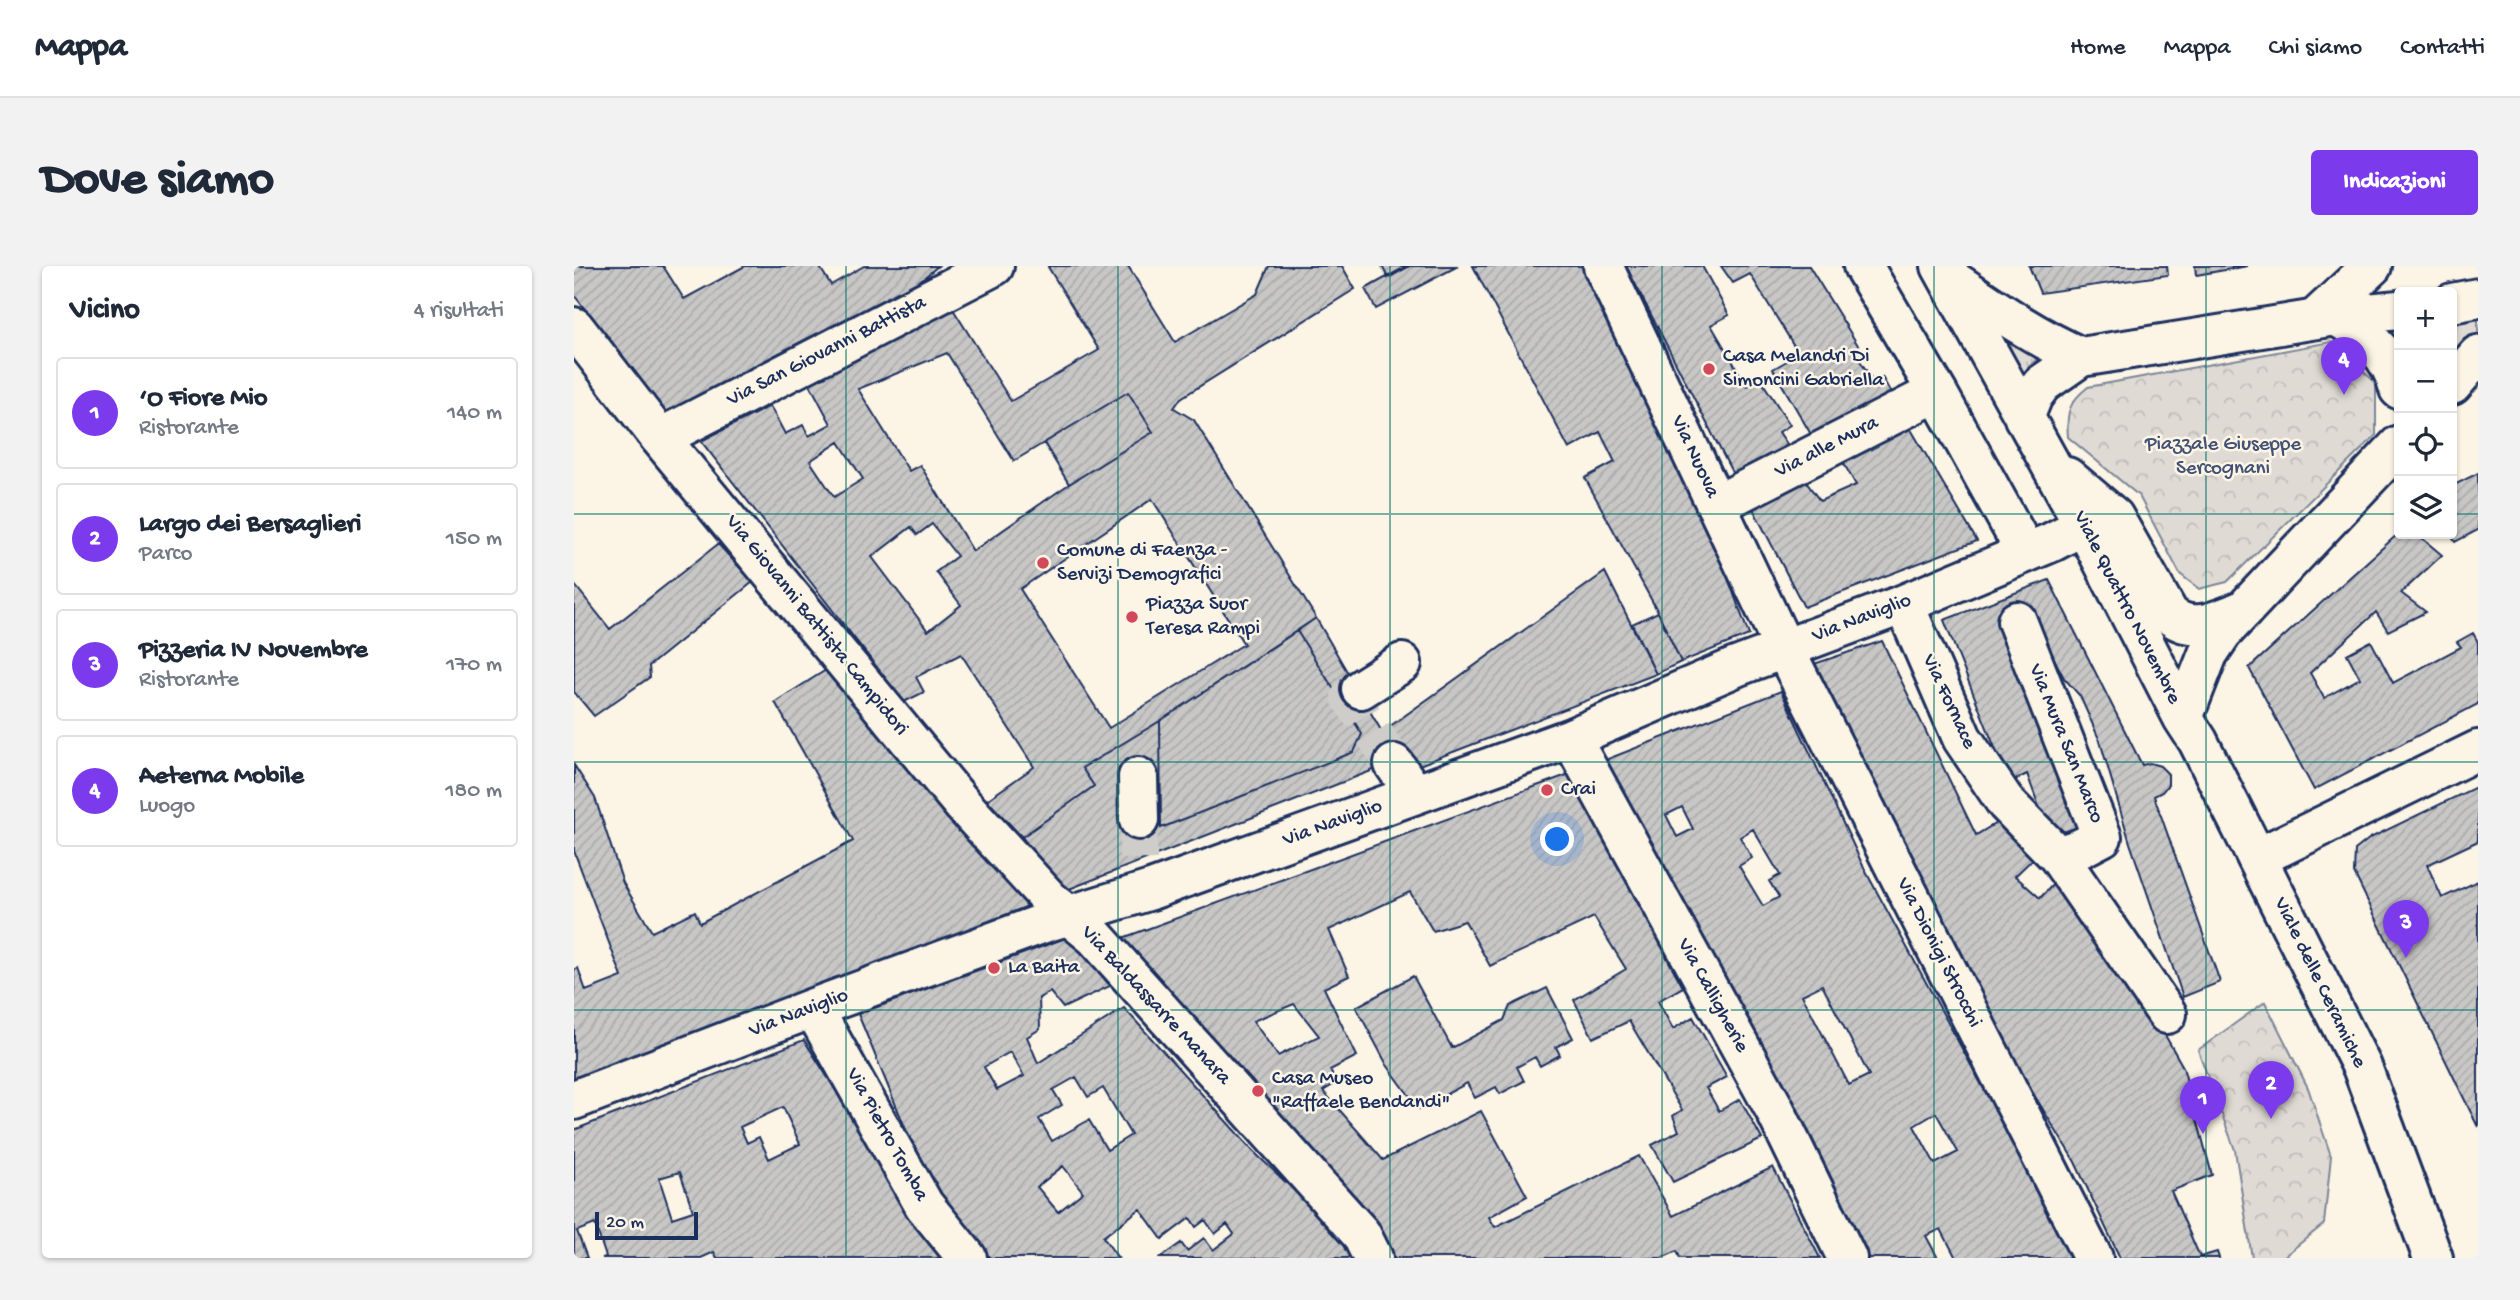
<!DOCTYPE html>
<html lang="it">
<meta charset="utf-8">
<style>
:root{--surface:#fff;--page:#f2f2f3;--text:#1f2937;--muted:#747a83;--line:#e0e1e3;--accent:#7c3aed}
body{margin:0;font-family:"Gochi Hand",sans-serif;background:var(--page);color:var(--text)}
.controls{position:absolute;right:21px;top:21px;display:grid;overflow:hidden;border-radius:7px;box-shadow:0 2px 5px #0004}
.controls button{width:63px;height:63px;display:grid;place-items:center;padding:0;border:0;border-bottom:2px solid var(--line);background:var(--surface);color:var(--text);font:35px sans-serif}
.scale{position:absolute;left:21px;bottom:18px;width:103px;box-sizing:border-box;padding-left:7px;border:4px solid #1b2f5e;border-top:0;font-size:19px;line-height:24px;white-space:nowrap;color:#1b2f5e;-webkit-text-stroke:5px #fcf5e5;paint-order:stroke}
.you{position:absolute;left:984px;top:574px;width:24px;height:24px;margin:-18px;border:5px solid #fff;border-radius:50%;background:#1a73e8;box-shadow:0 0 0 10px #1a73e833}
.badge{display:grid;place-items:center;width:46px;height:46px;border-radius:50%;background:var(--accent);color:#fff;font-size:23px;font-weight:700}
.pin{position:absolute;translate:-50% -58px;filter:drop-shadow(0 2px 4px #0008)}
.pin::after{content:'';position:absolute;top:37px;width:24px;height:21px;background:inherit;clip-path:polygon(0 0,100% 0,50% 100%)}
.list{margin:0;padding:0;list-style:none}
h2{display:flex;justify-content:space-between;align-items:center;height:91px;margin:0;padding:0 28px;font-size:30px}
h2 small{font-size:23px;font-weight:400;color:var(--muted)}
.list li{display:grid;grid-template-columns:46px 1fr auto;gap:21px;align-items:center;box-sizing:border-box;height:112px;margin:0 14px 14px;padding:0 14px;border:2px solid var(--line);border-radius:7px}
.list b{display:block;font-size:26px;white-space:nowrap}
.list p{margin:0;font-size:23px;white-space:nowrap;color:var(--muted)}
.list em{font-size:23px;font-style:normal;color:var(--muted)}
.icon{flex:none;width:38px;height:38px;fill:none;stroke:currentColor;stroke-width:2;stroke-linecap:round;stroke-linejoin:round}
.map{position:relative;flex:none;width:1904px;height:992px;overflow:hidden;border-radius:7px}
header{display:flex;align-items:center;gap:42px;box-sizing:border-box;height:98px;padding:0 35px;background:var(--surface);border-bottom:2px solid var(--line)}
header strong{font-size:33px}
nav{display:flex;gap:38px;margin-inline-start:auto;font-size:24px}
.intro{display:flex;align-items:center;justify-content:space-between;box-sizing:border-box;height:168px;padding:0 42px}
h1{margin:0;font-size:49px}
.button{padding:18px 32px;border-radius:7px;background:var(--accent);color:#fff;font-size:24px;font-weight:700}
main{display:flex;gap:42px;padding:0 42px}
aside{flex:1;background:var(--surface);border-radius:7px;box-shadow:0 2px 5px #0004}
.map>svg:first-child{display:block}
</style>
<header>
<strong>Mappa</strong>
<nav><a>Home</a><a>Mappa</a><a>Chi siamo</a><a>Contatti</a></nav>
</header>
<div class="intro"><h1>Dove siamo</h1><a class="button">Indicazioni</a></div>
<main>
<aside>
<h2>Vicino<small>4 risultati</small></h2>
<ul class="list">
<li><span class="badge">1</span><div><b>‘O Fiore Mio</b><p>Ristorante</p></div><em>140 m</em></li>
<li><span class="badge">2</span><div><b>Largo dei Bersaglieri</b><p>Parco</p></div><em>150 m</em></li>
<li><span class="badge">3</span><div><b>Pizzeria IV Novembre</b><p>Ristorante</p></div><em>170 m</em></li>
<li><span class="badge">4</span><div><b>Aeterna Mobile</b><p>Luogo</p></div><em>180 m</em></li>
</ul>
</aside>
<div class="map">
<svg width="1904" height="992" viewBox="0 0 1904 992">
<defs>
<pattern id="grass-tufts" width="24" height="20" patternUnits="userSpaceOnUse" patternTransform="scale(1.75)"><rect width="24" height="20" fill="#dfdbd4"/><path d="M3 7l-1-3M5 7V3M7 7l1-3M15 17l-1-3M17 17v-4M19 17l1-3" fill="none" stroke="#bfbcb8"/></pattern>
<pattern id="park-crowns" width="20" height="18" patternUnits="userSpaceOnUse" patternTransform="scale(1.75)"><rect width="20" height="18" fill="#dfdbd4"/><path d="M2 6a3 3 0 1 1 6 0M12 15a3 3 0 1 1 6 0" fill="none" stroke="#bfbcb8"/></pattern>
<pattern id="building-hatch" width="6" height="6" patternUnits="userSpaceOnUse" patternTransform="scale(1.75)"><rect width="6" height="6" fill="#c8c7c6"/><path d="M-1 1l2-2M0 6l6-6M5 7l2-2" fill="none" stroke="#ababac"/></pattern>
</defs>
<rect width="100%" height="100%" fill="#fcf5e5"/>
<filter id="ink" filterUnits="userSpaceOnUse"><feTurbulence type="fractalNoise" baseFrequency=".0143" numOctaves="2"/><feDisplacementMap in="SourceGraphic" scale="14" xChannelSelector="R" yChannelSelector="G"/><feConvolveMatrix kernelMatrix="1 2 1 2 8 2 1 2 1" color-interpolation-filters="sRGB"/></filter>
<g filter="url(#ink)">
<!-- grass -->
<path fill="url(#grass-tufts)" stroke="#7d8599" stroke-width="2" d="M1411 48 1465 91 1446 110Z
M1904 48V71L1878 95V53Z"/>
<!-- park -->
<path fill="url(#park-crowns)" stroke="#7d8599" stroke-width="2" d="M1757 76 1802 117V169L1653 316 1625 323 1606 308 1565 230 1494 171C1492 146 1495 136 1514 121Z
M1691 736 1734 822 1757 890 1750 958 1708 992H1678L1661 884 1624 784Z"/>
<!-- building -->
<path fill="url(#building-hatch)" stroke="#1b2f5e" stroke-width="2" fill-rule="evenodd" d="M0 0H89L110 33 171 0H245L257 19 290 0H364L330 28 100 157 0 29Z
M476 0H554L601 76 683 28 695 0H768L781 23 607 132 600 142 620 154 742 352 586 455 508 502 520 520 448 571 413 534 460 501 387 388 342 411 350 426 330 436 127 175 196 140 211 168 229 159 235 170 257 158 231 109 377 40 437 135 525 84 474 1ZM373 87 440 195 554 126 579 166 495 218 399 285 346 199 335 205 284 123ZM265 176 289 213 260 231 236 195ZM578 233 670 378 535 462 446 323ZM358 258 383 290 362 306 387 339 354 365 298 291 337 261 343 269Z
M808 0H833L834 1 814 12Z
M833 0H884L802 43 791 23Z
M899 0H1009L1109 191 1175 369 1107 396 1084 346 1011 212 1041 196 1026 166 995 183Z
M1052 0H1128L1155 49 1137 59 1173 120 1187 114 1216 159 1205 166 1221 190 1163 216Z
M1147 0H1235L1290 89 1285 93 1300 117 1308 111 1322 136 1242 177 1199 103 1225 88 1176 8 1159 17Z
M1455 0H1593L1594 9 1466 27Z
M1621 0H1674L1622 9Z
M554 126 579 166 495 218 470 177Z
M1332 155 1403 275 1230 341 1175 235 1227 209 1246 235 1282 219 1266 191Z
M1904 207V264L1881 276 1877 268 1878 220Z
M1825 267 1843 268 1868 289 1827 327 1852 346 1814 365 1802 346 1736 407 1750 432 1786 412 1773 388 1797 375 1819 417 1887 381 1883 376 1899 367 1904 376V438L1740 524 1675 402Z
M144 278 179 316 75 400 76 411 20 450 0 426V318L36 363Z
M1031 306 1082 408 840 501 815 461Z
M1475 314 1568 499 1576 497 1586 500 1594 508V519L1588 526 1580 530 1646 716 1609 731 1556 577 1526 475 1506 430 1490 412 1454 342 1520 567 1500 574 1467 546 1453 508 1435 517 1370 354Z
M1084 346 1107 396 1082 408 1058 358Z
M742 352 808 466 815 461 833 491 490 625 448 571 520 520 508 502 586 455 587 562 780 486 788 468 723 365Z
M723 365 788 468 780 486 587 562 586 455Z
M1308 375 1402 569 1434 550 1463 589 1441 610 1466 632 1485 612 1515 640 1563 739H1574L1609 801 1638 909 1597 925 1626 991 1643 986 1645 992H1546L1501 896 1426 773 1322 563 1309 532 1298 531 1240 398Z
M252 404 454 640 0 818V704L4 702 12 725 48 711 0 585V499L21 532 49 617 78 666 121 645 126 657 279 575 201 436Z
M1207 425 1291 604 1449 895 1499 992H1382L1367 963 1352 970 1364 992H1287L1021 498ZM1108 541 1119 563 1103 571 1092 549ZM1179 563 1206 609 1195 615 1205 631 1189 640 1165 600 1178 592 1166 571ZM1248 719 1295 809 1275 819 1228 729ZM1362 847 1384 886 1361 898 1340 860Z
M1001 506 1100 686 1092 690 1109 721 1084 735 1099 763 1119 751 1153 811 1132 822 1145 845 1166 833 1188 873 1099 916 1078 879 1105 865 1099 850 1108 844 1055 755 1019 772 1000 734 1052 703 1020 651 916 700 891 655 859 665 836 626 755 664 775 710 750 722 783 790 756 804 762 817 749 825 809 894 907 845 953 930 915 951 921 961 1065 890 1099 950 1199 901 1246 992H1106L1103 985 1088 992H817L543 674ZM720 738 745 770 704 790 679 755Z
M1904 520V575L1853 599 1868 632 1904 615V861L1780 607 1781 584 1796 572Z
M497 670 536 720 489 742 476 726 465 732 466 763 453 771 464 797 550 742 680 886 767 969 782 992H586L607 977 613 985 630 972 639 984 660 968 653 958 641 968 631 954 622 961 616 952 588 973 566 943 529 971 544 992H416L380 950 352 912 284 748ZM436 786 450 810 423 824 410 801ZM502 811 514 831 529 822 557 869 533 884 515 854 478 875 465 853 488 839 479 824ZM489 900 509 926 484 946 463 921Z
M839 710 878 782 930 754 936 740 973 722 999 772 982 781 986 789 966 800 961 791 943 801 950 815 926 828 922 821 901 832 893 817 845 843 813 799 782 741Z
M230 774 351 965 373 992H143L140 986 127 992H28L32 991 21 958 3 965 13 992H0V864ZM209 841 226 878 195 893 185 871 173 877 166 861ZM106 906 119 945 98 952 85 912Z"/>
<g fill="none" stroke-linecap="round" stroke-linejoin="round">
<!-- minor-tunnel -->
<path stroke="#cfcdca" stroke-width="38" stroke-dasharray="38 19" stroke-linecap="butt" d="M787 423 776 431 820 498
M564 593 565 554"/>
<defs>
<path id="minor" d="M1029 0 1210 382 1519 992
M1289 0 1363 126 1452 287
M1741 53 1798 0
M0 61 86 172 389 539 476 634 521 671 787 968 799 992
M86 172 420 0
M1142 239 1363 126
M1330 338 1388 472 1432 537 1484 590
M1443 355 1528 571 1507 582 1484 590 1593 748
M787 423 828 397
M997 472 1200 842 1273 992
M820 498 841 528
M564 511 565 554
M1683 592 1904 484
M239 742 350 939 393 992
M0 834 239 742 473 656 577 624 997 472 1162 401 1330 338 1478 276 1510 259"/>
<path id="major" d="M1367 0 1510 259 1609 452 1624 475 1788 801 1859 992
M1380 15C1421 43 1461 71 1507 91
M1878 37 1904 32
M1762 50C1791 66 1817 89 1825 123
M1878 119 1904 89
M1450 152 1459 130 1468 118 1507 91 1762 50 1825 44
M1493 211 1540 251 1595 348C1618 369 1645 353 1670 344
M1609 452 1634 388 1648 367 1825 179"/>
</defs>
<!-- minor casing -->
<use href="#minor" stroke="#1b2f5e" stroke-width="44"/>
<!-- major casing -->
<use href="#major" stroke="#1b2f5e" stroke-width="44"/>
<!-- minor -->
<use href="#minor" stroke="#fcf5e5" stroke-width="38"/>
<!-- major -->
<use href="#major" stroke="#fcf5e5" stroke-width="38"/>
</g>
</g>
<!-- grid -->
<path fill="none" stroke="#0f766e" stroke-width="2" stroke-opacity="0.55" d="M272 0V992M544 0V992M816 0V992M1088 0V992M1360 0V992M1632 0V992M0 248H1825M1878 248H1904M0 496H1904M0 744H1904"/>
<!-- markers -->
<g fill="#d1495b" stroke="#fcf5e5" stroke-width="2.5">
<circle cx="1135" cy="103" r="7"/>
<circle cx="469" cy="297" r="7"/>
<circle cx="558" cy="351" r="7"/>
<circle cx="973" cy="524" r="7"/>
<circle cx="420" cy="702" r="7"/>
<circle cx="684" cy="825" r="7"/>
</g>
<g text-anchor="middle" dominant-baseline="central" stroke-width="5" stroke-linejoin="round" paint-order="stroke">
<!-- street labels -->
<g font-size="21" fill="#1b2f5e" stroke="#fcf5e5">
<text transform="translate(253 86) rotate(-27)">Via San Giovanni Battista</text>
<text transform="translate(1253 182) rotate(-27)">Via alle Mura</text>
<text transform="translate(1120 191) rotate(65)">Via Nuova</text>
<text transform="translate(1552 342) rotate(63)">Viale Quattro Novembre</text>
<text transform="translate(1288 353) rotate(-21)">Via Naviglio</text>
<text transform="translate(242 360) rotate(51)">Via Giovanni Battista Campidori</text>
<text transform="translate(1374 436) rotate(65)">Via Fornace</text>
<text transform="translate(1491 478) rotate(68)">Via Mura San Marco</text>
<text transform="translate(759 558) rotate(-20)">Via Naviglio</text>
<text transform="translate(1364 687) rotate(63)">Via Dionigi Strocchi</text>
<text transform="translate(1745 717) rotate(64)">Viale delle Ceramiche</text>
<text transform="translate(1138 730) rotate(61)">Via Calligherie</text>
<text transform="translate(581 740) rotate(47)">Via Baldassarre Manara</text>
<text transform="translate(225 748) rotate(-21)">Via Naviglio</text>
<text transform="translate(312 869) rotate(61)">Via Pietro Tomba</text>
</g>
<!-- poi labels -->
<g font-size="21" fill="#1b2f5e" stroke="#fcf5e5" text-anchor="start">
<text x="1149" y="91">Casa Melandri Di<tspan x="1149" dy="24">Simoncini Gabriella</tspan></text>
<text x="483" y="285">Comune di Faenza -<tspan x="483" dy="24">Servizi Demografici</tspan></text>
<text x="572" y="339">Piazza Suor<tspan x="572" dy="24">Teresa Rampi</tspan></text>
<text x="987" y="524">Crai</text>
<text x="434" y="702">La Baita</text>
<text x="698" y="813">Casa Museo<tspan x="698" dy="24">"Raffaele Bendandi"</tspan></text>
</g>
<!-- park labels -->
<g font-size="21" fill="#425176" stroke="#fcf5e5">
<text x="1649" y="179">Piazzale Giuseppe<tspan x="1649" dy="24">Sercognani</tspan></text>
</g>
</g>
</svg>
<div class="controls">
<button>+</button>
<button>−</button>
<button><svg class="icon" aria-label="locate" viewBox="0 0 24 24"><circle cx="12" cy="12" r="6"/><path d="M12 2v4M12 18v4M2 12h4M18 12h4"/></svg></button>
<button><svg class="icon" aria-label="layers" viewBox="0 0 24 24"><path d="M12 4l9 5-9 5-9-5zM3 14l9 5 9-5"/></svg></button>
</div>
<div class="scale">20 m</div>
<div class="you"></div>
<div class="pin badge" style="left:1629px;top:868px">1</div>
<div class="pin badge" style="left:1697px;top:853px">2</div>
<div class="pin badge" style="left:1832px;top:692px">3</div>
<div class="pin badge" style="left:1770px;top:129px">4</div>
</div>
</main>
